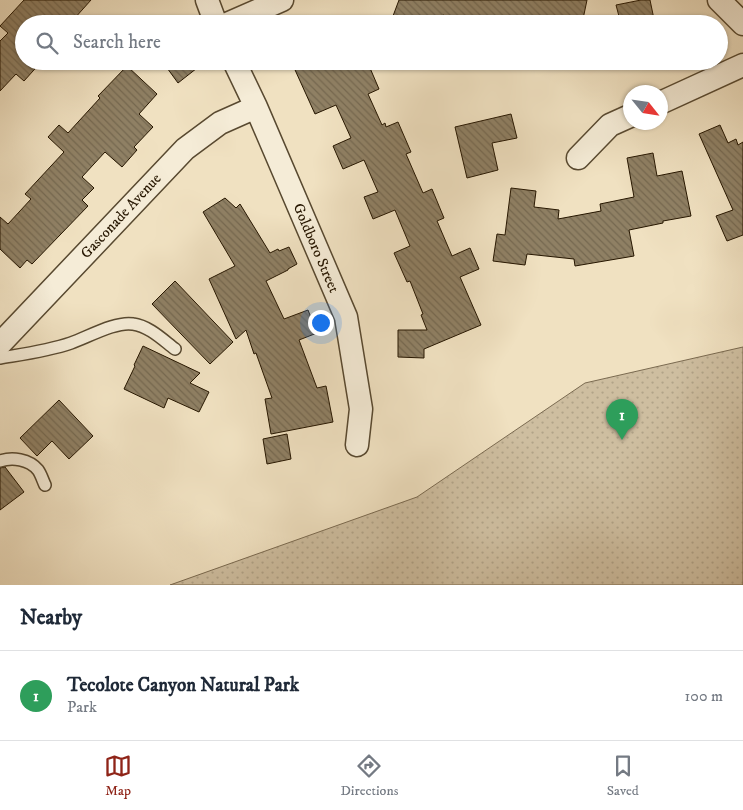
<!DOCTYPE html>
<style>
:root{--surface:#fff;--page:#f6f6f7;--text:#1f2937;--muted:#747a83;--line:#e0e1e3;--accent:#8f2418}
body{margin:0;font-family:"IM FELL DW Pica",serif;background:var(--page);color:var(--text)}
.compass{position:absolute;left:623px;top:85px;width:45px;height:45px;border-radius:50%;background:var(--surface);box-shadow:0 1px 4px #0004;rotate:120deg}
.you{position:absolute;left:320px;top:322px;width:18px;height:18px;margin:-12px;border:4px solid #fff;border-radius:50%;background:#1a73e8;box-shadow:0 0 0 8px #1a73e833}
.badge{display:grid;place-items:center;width:32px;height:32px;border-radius:50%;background:var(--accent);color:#fff;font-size:16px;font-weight:700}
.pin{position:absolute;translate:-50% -41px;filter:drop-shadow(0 1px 2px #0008)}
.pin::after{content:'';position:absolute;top:26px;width:18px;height:15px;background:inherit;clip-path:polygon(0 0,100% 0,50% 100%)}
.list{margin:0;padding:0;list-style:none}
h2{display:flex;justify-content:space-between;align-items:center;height:65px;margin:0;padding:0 20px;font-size:21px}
h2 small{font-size:16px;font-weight:400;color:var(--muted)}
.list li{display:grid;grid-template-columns:32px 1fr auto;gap:15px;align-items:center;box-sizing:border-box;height:90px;padding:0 20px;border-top:1px solid var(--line)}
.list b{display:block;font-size:19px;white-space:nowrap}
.list p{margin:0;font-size:16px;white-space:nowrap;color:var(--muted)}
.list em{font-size:16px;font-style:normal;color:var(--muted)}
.icon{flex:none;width:28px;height:28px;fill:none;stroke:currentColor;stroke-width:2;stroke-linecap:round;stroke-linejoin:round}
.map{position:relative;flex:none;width:743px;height:585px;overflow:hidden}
.search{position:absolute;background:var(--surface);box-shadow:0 1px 4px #0004;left:15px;right:15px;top:15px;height:55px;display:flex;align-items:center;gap:12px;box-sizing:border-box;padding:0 18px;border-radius:28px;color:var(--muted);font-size:19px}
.sheet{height:155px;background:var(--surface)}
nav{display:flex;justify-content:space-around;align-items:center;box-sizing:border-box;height:70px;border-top:1px solid var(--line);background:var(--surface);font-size:14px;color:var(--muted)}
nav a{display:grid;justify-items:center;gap:2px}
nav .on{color:var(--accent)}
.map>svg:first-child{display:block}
</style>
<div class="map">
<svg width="743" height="585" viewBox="0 0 743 585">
<defs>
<pattern id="park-dots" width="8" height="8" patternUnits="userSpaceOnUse" patternTransform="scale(1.25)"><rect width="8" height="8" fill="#cebea0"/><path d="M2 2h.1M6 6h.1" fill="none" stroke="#b1a388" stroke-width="1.8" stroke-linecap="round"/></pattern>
<pattern id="building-back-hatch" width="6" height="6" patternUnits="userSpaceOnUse" patternTransform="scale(1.25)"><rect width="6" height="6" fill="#8f8064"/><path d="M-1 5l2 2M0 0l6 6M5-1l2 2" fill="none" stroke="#756850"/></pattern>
</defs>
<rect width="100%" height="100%" fill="#f0e1c1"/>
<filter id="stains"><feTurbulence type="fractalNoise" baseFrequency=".004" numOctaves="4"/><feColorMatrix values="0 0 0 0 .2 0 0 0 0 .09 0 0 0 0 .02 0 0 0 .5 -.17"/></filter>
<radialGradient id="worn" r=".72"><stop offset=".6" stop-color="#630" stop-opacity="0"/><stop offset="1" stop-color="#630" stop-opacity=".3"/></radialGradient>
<!-- park -->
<path fill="url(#park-dots)" stroke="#7a6a50" d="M743 347V585H170L417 497 585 383Z"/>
<!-- building -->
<path fill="url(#building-back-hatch)" stroke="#261600" d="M24 0H91L74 19 70 16 64 24H24V61H42L24 81 16 74 0 91V41L8 33 0 26Z
M399 0H587L582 24H465L443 15 440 24H390Z
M641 0H650L655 24H621L616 5Z
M162 61H206L178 83Z
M291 61H367L379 89 368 94 382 125 385 123 386 127 398 122 411 152 406 154 423 193 432 189 444 218 437 221 452 256 470 248 479 269 460 277 481 325 424 349V358L398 357V330H427L421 315 423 314 410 281 407 282 394 253 410 246 395 210 373 219 364 197 378 192 364 160 343 169 333 146 351 138 336 105 315 114Z
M127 66 157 94 139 114 153 127 134 147 137 150 122 167 105 152 82 177 94 188 82 200 88 206 32 264 27 260 20 268 0 249V217L8 224 31 199 25 194 64 152 48 137 59 125 68 133 100 98 98 96Z
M511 114 517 138 492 143 498 170 467 178 455 127Z
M720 125 728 143 736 139 738 145 743 142V235L727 241 716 216 733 210 699 134Z
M653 153 657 176 682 171 691 216 663 221V223L629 230 634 256 575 266 574 259 527 254 525 265 493 261 497 234 505 235 511 188 536 191 534 207 559 210 558 219 601 211 600 204 634 197 627 158Z
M225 198 236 208 240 204 270 253 278 249 279 251 289 247 297 264 288 269V270L266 281 284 319 308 310 317 333 299 340 317 388 326 386 333 422 271 434 265 399 272 398 256 353 254 354 246 330 236 339 209 279 235 266 203 212Z
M175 281 233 342 210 364 152 304Z
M143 346 200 373 190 383 209 392 199 412 168 398 164 408 124 389 135 366 134 365Z
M59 400 93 436 69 459 52 441 37 456 20 438Z
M287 434 291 459 267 464 263 439Z
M5 467 24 492 0 510V468Z"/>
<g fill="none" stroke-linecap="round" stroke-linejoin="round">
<defs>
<path id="service" d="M0 358C24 354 48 351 71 343 88 337 116 321 133 324 149 326 163 340 175 349
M0 461C12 457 29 459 38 470 41 474 43 481 45 485"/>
<path id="minor" d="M207 0 216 24
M719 0 743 24
M227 24 282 0
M234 61 256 107 346 317 361 409 357 445
M660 103 743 65
M578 158 610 125 630 116
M0 344 185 149 220 123 256 107"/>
</defs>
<!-- service casing -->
<use href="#service" stroke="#584930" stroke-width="14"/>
<!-- minor casing -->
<use href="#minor" stroke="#584930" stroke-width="25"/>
<!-- service -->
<use href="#service" stroke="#f5ecd7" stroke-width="11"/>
<!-- minor -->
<use href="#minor" stroke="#f5ecd7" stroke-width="22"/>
</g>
<g text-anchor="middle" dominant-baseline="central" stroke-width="4" stroke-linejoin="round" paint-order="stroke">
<!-- street labels -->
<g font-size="15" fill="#261600" stroke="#f5ecd7">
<text transform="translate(121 216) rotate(-47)">Gasconade Avenue</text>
<text transform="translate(316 248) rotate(67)">Goldboro Street</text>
</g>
</g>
<rect width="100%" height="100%" filter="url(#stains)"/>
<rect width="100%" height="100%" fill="url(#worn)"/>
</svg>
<svg class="compass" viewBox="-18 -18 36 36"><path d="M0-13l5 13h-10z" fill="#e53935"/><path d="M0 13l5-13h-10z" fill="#747a83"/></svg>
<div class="you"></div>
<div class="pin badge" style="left:622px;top:440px;background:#2e9e5b">1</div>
<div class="search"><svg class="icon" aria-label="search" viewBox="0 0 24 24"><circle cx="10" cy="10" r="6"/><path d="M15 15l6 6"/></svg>Search here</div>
</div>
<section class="sheet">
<h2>Nearby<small></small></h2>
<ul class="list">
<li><span class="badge" style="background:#2e9e5b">1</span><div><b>Tecolote Canyon Natural Park</b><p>Park</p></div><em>100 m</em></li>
</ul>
</section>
<nav>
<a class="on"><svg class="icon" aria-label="map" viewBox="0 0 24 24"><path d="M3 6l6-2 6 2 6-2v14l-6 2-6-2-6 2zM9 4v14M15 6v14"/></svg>Map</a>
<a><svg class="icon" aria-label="directions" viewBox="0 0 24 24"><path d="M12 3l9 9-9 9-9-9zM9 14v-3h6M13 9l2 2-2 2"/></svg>Directions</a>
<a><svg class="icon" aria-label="saved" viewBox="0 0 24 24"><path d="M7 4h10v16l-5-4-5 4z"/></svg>Saved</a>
</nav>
